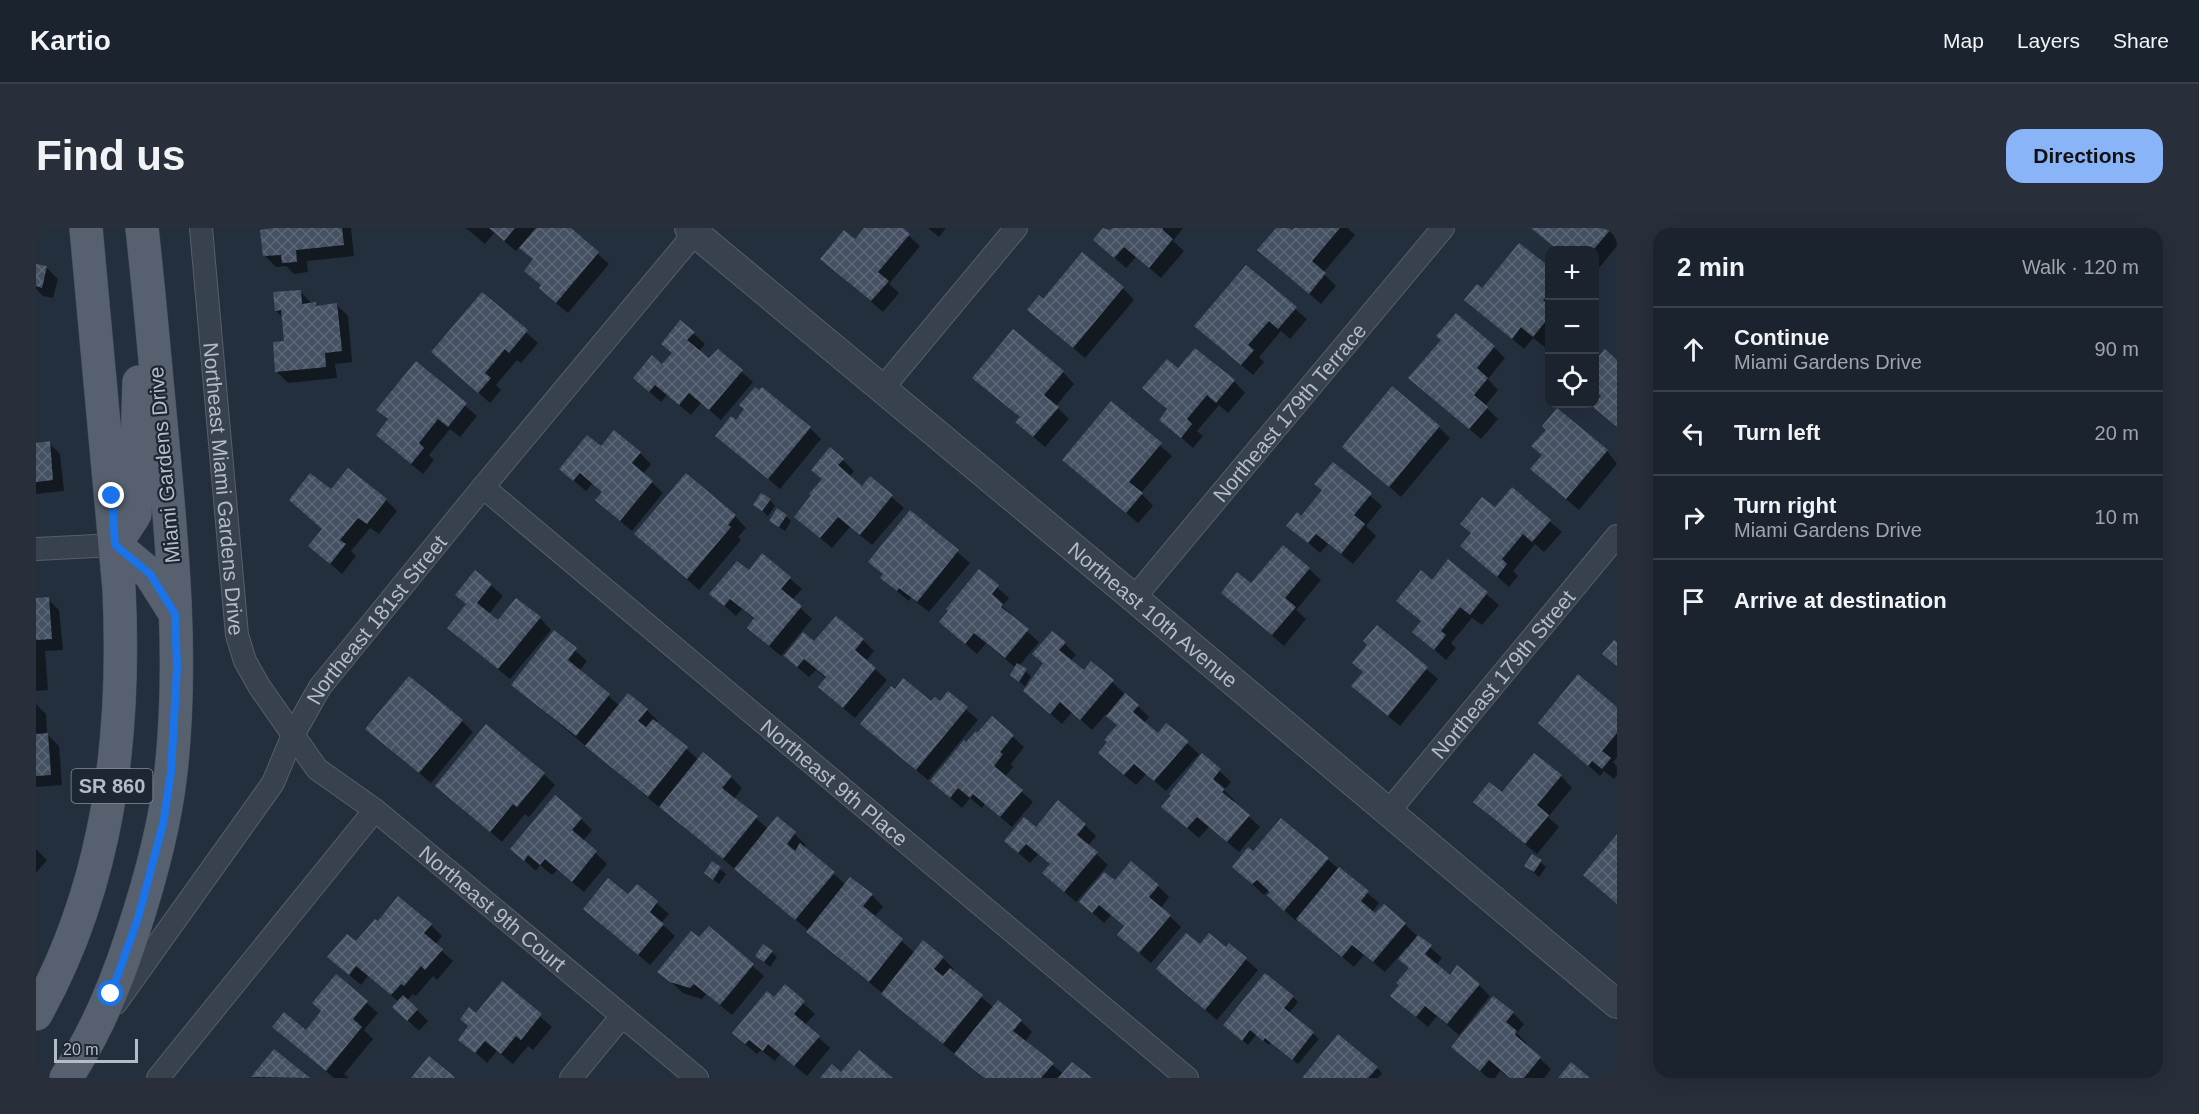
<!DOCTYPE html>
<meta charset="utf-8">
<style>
:root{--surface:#1b232e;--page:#282f3a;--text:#f1f3f6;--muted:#a0a4aa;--line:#39404a;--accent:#8ab4f8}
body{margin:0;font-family:Helvetica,sans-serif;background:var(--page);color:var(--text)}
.controls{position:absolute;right:18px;top:18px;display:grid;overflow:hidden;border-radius:12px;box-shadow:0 6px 24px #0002}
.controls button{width:54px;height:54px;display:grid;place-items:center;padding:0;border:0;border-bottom:2px solid var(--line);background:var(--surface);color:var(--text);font:30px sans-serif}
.scale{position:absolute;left:18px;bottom:15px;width:84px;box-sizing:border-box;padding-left:6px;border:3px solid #b4bcc9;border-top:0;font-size:16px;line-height:21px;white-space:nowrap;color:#b4bcc9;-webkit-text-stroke:4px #1d2633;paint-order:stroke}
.stop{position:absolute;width:18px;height:18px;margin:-14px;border:4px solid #1a73e8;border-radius:50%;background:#fff}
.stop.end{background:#1a73e8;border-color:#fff;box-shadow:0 2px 6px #0008}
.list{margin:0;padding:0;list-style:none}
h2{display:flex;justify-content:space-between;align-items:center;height:78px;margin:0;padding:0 24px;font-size:26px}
h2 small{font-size:20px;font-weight:400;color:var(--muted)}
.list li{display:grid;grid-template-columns:39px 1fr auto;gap:18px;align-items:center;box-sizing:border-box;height:84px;padding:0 24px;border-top:2px solid var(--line)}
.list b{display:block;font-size:22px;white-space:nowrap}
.list p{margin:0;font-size:20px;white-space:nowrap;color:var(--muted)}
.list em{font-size:20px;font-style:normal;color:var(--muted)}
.icon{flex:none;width:33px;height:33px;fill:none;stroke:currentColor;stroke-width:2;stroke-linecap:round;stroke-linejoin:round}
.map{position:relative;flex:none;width:1581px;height:850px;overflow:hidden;border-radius:18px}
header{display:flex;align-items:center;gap:36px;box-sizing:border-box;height:84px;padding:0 30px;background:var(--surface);border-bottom:2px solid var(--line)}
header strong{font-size:28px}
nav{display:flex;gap:33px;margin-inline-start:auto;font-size:21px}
.intro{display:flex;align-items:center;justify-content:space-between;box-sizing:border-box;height:144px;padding:0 36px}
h1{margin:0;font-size:42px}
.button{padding:15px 27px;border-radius:18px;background:var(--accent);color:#111;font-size:21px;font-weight:700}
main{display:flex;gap:36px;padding:0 36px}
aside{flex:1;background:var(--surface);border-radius:18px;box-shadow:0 6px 24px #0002}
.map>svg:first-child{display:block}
</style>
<header>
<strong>Kartio</strong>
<nav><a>Map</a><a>Layers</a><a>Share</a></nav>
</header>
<div class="intro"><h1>Find us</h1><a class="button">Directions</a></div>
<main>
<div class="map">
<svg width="1581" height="850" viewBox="0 0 1581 850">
<defs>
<pattern id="building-cross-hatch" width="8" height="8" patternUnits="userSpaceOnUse" patternTransform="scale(1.5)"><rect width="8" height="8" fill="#455162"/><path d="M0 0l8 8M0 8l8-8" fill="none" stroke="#5d6877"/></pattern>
</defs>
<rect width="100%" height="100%" fill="#242f3e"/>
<!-- shadow -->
<path fill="#0007" d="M240 0H315L318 28 271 33 272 44 258 46 250 38 240 39 229 28Z
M430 0H532L573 36 532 85 516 72 506 58 498 32 484 18 480 23 458 5 449 16Z
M830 0H864L884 18 853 56 863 65 847 84 786 31 819 13Z
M892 0H910L903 9Z
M1069 0 1075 4 1078 0H1147L1137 13 1148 23 1125 50 1100 29 1090 40 1059 12Z
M1242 0H1251L1256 4 1260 0H1312L1319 7 1287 45 1300 58 1285 76 1235 33Z
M1497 0H1581V18L1558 46V22H1522Z
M0 37 11 40 22 51 17 70 7 68 0 61Z
M1210 39 1271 91 1254 111 1245 103 1223 129 1228 134 1217 147 1172 109Z
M1514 41V113L1509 119 1497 110 1488 121 1430 72 1446 62Z
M1087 60 1098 72 1049 130 993 82 1007 73Z
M264 63 276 76H279L283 79 301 77 312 88 316 134 299 136 301 150 252 155 241 144 250 115 247 90 240 83Z
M446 66 502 115 485 135 481 132 460 157 465 162 454 175 397 124Z
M657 105 669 116 663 123 674 133 682 123 717 154 685 192 665 175 655 187 631 167 625 174 610 161 637 126Z
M1458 119 1469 130 1452 151 1462 162 1449 178 1462 191 1445 211 1374 150Z
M380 136 441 188 424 209 414 201 393 227 398 232 387 246 353 218V193L342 181Z
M1142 142 1198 153 1209 165 1192 185 1183 177 1161 203 1167 208 1157 220 1125 192 1132 182 1108 160Z
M1027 144 1038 156 1020 178 1033 191 1009 219 993 205 985 190 950 161Z
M1075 175 1136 228 1105 265 1117 278 1102 295 1028 232Z
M1403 199 1414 210 1365 269 1308 219Z
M774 200 785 211 744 261 681 207Z
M13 215 24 226 28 263 0 266V216Z
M565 220 604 225 615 236 607 246 627 265 596 303 572 283 567 264 557 255 550 263 537 252Z
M1571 223 1581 236 1543 282 1507 252V228Z
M807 232 818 243 813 249 826 260 834 250 868 280 836 317 814 299 796 320 760 289 777 267 787 252 777 242Z
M1297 236 1346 278 1330 298 1340 308 1317 336 1292 316 1284 325 1252 297 1266 290 1287 263Z
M1476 261 1526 304 1508 324 1499 316 1477 343 1482 348 1473 359 1426 318Z
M295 263 350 272 361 283 343 306 334 300 315 323 320 328 306 346 274 318 287 302Z
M734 272 739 278 732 288 719 276Z
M874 284 934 335 893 384 875 370 873 373 858 361 846 350 848 347 834 334Z
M699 288 710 300 702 309 705 312 663 362 600 306Z
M750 288 755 293 749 303 735 293Z
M727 327 766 361 756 372 776 391 745 428 724 411 719 392 706 381 700 388 675 366 713 344Z
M1412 334 1463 377 1446 397 1436 390 1415 415 1420 420 1410 432 1378 404 1386 394 1362 373 1396 354Z
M1273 341 1285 352 1260 382 1270 391 1248 418 1187 365Z
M943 343 973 370 966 378 977 388 976 390 1003 414 983 438 995 448 989 458 981 452 980 440 950 415 941 426 917 405Z
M440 344 467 368 453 386 462 394 504 390 515 402 474 451 425 411 431 378 421 367Z
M12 371 23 382 27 422 9 423 12 462 0 463V372Z
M1341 399 1402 451 1364 498 1329 469 1328 444 1333 417Z
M519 405 551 433 543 443 584 478 611 482 622 493 620 495 663 532 695 549 706 560 698 571 732 601 741 590 770 617 768 620 810 657 836 667 847 679 838 689 879 725 907 730 918 741 916 744 958 780 985 793 996 804 989 814 1027 846 1053 850H947L845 764 783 715 773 703 699 641 636 590 477 457Z
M827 412 838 423 830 433 851 452 819 490 795 470 791 451 780 442 773 449 761 439 778 415Z
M1029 416 1040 427 1034 433 1048 445 1056 435 1113 489 1108 495 1122 507 1131 497 1163 526 1130 563 1110 546 1100 557 1075 536 1082 498 1070 486 1056 502 1036 484 1026 496 1001 474 1009 436Z
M912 465 942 492 892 552 826 496 896 475H904Z
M0 476 10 486 11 506 23 518 26 557 0 559Z
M1581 481V529L1577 534 1581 539V547L1578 551 1568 543 1564 548 1504 495Z
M956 490 988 519 975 536 977 539 969 549 997 574 976 599 949 576 946 580 934 570 926 580 907 564 941 507Z
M426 493 437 504 395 555 331 501Z
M1166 527 1195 554 1188 562 1199 573 1198 575 1224 599 1203 624 1173 599 1163 610 1127 579Z
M508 546 519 557 493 589 489 586 466 614 401 558Z
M1525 548 1536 560 1512 589 1523 599 1501 626 1450 585Z
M545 591 556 602 547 613 571 636 548 664 521 642 516 647 504 637 500 643 476 621Z
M1245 592 1343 675 1336 684 1340 688 1348 678 1406 730 1400 737 1414 749 1443 757 1454 768 1423 807 1401 788 1392 799 1356 768 1374 741 1364 731 1373 721 1371 719 1349 744 1328 727 1318 739 1262 691 1260 693 1244 678 1233 662 1228 667 1198 639 1217 625Z
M1049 597 1060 608 1052 618 1072 637 1040 674 1019 656 1015 637 1002 626 994 635 981 624 1000 601Z
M0 621 11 632 0 645Z
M1497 628 1510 639 1503 649 1490 638Z
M676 635 690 646 683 656 675 650Z
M1079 654 1122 658 1133 669 1125 680 1145 699 1115 735 1083 707 1089 699 1075 687 1068 695 1045 674Z
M601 658 633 686 625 695 639 708 614 737 549 681 592 668Z
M395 697 406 708 399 717 417 733 401 752 397 748 380 768 377 766 371 772 392 793 383 803 369 790 363 774 332 748 325 757 305 740 320 716Z
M673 700 728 748 696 787 670 766 666 771 647 765 623 743 663 711Z
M1193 717 1222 742 1181 792 1122 741 1164 718 1190 721Z
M736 724 741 729 734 739 721 728Z
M300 748 342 785 328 802 337 811 308 846 313 850H298L238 799 270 804 286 784Z
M466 755 516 799 497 822 492 818 477 836 461 823 451 835 424 811 440 787Z
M749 759 779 786 769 797 794 820 771 848 744 826 739 833 725 822 721 826 709 816 738 771Z
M1257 769 1262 774 1253 785 1283 811 1262 836 1235 814 1233 817 1220 807 1212 817 1194 802Z
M1477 785 1488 796 1481 805 1491 816 1490 818 1515 841 1508 850H1474L1464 843 1459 850H1452L1417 819Z
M239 823 271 850H218Z
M1341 840 1346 845 1342 850H1268Z"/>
<!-- building -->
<path fill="url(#building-cross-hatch)" d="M238 0H306L308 17 260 22 261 34 246 35 245 27 227 28 224 2Z
M453 0H479L468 13Z
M500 0H535L563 24 520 75 503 60 505 57 488 43 497 31 483 20Z
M828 0H867L874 6 842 44 853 53 835 73 784 31 808 2 819 11Z
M1067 0 1074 2 1076 0H1127L1126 1 1137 11 1113 40 1088 19 1078 30 1057 12Z
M1240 0H1253L1256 2 1258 0H1304L1276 33 1290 45 1273 66 1221 22Z
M1495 0H1576L1557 22H1522Z
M1483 15 1514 39V65L1507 72 1514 77V88L1497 109 1485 99 1476 111 1428 72 1441 56 1446 60Z
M1046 24 1088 59 1037 120 991 82 1003 67 1007 71Z
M0 36 11 38 6 60 0 58Z
M1210 37 1261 79 1242 101 1233 93 1212 117 1218 122 1205 137 1158 98Z
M265 62 266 76 280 74V78L301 75 306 123 289 125 290 139 239 144 237 114 248 113 245 82 239 83 237 64Z
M446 64 492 102 473 125 469 121 449 145 455 150 442 165 395 124Z
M1420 85 1459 118 1441 140 1452 150 1438 167 1452 179 1433 201 1372 150 1405 112 1400 108Z
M644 92 659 104 651 112 673 130 682 121 707 142 673 182 653 165 643 177 619 157 613 164 597 150 616 127 626 136 636 125 625 116Z
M977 101 1028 143 1008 167 1023 179 997 209 979 194 984 189 936 150Z
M1159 120 1199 152 1180 175 1171 167 1151 191 1156 196 1145 210 1123 192 1131 181 1106 160 1131 131 1142 140Z
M1569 121 1581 132V199L1556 178 1565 168 1558 162V133Z
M380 133 431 175 412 199 402 191 383 215 388 220 375 236 340 207 352 191 340 182Z
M1356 158 1404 198 1353 259 1306 219Z
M719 159 723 162 726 159 775 199 732 251 679 208 695 188 700 192 708 181 703 177Z
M1075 173 1126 215 1093 254 1107 265 1090 285 1026 232Z
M1521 180 1572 222 1530 271 1494 241 1506 227 1495 218 1510 202 1506 198Z
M578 202 605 224 596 235 617 253 584 293 559 272 566 264 544 245 537 253 523 241 551 207 565 218Z
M14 213 17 252 0 254V215Z
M794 219 808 231 802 237 826 258 834 248 857 267 824 307 802 289 784 310 758 289 775 267 773 266 786 251 775 242Z
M1297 234 1336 265 1318 287 1329 296 1305 326 1280 306 1272 315 1250 298 1261 284 1265 288 1286 262 1278 256Z
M312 240 351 271 331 296 322 290 304 312 310 316 294 336 272 318 286 301 253 272 274 245 295 261Z
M650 245 700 287 692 297 695 299 651 351 598 306Z
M1476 259 1515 292 1496 314 1487 306 1466 331 1471 336 1461 349 1424 318 1435 305 1424 296 1446 269 1459 279Z
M725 265 735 271 726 283 717 277Z
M741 280 751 287 743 299 733 293Z
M874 282 923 322 881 374 863 360 861 363 844 350 847 346 832 334Z
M1247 317 1274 340 1249 370 1260 379 1236 407 1185 365 1201 344 1215 355Z
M726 325 755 349 745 361 766 378 733 418 711 400 718 390 694 371 688 378 673 366 701 333 713 342Z
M1412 331 1452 364 1434 387 1424 379 1405 403 1410 407 1398 422 1376 404 1385 393 1360 373 1385 342 1396 352Z
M943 341 963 357 956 366 967 376 965 379 993 401 969 430 938 405 929 416 903 394 912 383 910 381Z
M439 342 456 356 441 375 462 392 480 370 505 389 462 441 411 400 430 376 419 367Z
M13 369 16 411 0 412V370Z
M800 388 828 411 819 422 840 440 807 480 782 459 790 449 768 431 761 439 748 428 767 404 778 413Z
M1341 397 1392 439 1352 488 1315 458 1327 444 1316 435 1331 417 1327 413Z
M518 402 541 420 532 432 574 466 540 508 475 457Z
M1016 403 1030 414 1023 422 1048 442 1055 433 1078 452 1044 492 1024 474 1014 486 987 463 1007 435 996 426Z
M1578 412 1581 414V438L1566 426Z
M981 435 991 441 983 454 974 447Z
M1542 446 1581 479V505L1566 523 1575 530 1566 541 1556 533 1552 538 1502 495Z
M373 448 427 492 383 545 329 501Z
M867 450 895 473 899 469 904 473 912 463 932 479 880 542 824 496 855 458 859 461Z
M592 465 612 481 602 493 610 499 617 491 652 519 612 569 549 518Z
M1089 465 1103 477 1097 484 1122 505 1130 495 1153 513 1118 553 1098 536 1088 547 1062 525 1071 514 1068 512 1081 497 1070 488Z
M956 488 978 507 964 524 967 526 958 538 987 562 964 589 937 566 934 570 922 560 914 570 894 553 928 512 930 514 940 503 941 505Z
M450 496 509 545 481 579 477 576 454 604 399 558Z
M12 505 15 547 0 548V506Z
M667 524 696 548 686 560 722 588 687 631 623 579Z
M1166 525 1185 541 1177 551 1189 561 1186 564 1214 587 1191 614 1161 589 1151 600 1125 579 1135 567 1133 566Z
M1498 525 1526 547 1501 577 1513 587 1489 616 1437 574 1453 554 1466 564Z
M519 567 546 590 536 602 561 623 536 654 509 631 504 637 492 627 488 633 474 621Z
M1022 572 1050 596 1041 607 1062 624 1028 664 1006 645 1014 636 990 616 982 625 968 613 988 589 1000 599Z
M741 588 760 604 751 616 759 623 764 615 799 644 759 692 698 641Z
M1245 590 1293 630 1248 683 1231 667 1234 664 1221 652 1216 656 1196 639 1212 619 1217 623Z
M1581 606V676L1547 647Z
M1496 626 1506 632 1498 644 1488 638Z
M676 633 685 639 677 652 668 645Z
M1095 633 1123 657 1113 669 1135 687 1103 725 1081 707 1088 698 1063 677 1056 685 1043 674 1068 644 1079 652Z
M1303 639 1333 663 1325 673 1339 685 1348 676 1370 695 1337 734 1316 717 1306 729 1260 691Z
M814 649 837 666 827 678 867 711 833 754 770 704Z
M572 650 592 666 601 656 622 673 614 684 628 696 602 727 547 681Z
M362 668 396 696 388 705 407 721 389 742 385 738 368 758 365 756 355 767 320 738 313 747 291 729 311 706 320 713 339 691 342 693Z
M673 698 718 736 684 777 658 756 654 760 634 754 621 744 655 703 663 709Z
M1150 705 1164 716 1173 705 1190 719 1193 715 1211 730 1169 782 1120 741Z
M1382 707 1396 717 1389 726 1414 747 1421 737 1444 756 1411 796 1389 778 1380 789 1354 768 1363 757 1360 755 1373 740 1362 731Z
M887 712 908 729 898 741 907 748 914 740 947 767 907 816 845 766Z
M727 716 737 723 728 734 719 728Z
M1229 745 1258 768 1248 780 1278 804 1256 832 1229 810 1227 813 1214 802 1206 813 1187 797Z
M300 746 332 773 317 791 326 799 290 843 236 799 248 784 270 802 285 783 276 775Z
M466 753 506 786 485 812 480 808 465 826 449 813 439 825 422 812 432 798 424 791 433 779 440 785Z
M749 756 769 773 758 786 784 808 758 838 732 816 727 823 713 812 709 816 696 805 731 763 738 769Z
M367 767 382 781 371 793 356 779Z
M1457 768 1478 784 1470 794 1481 803 1479 807 1505 829 1488 850H1474L1453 832 1444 843 1415 819Z
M962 772 986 792 977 803 1018 835 1005 850H948L918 826Z
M1302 806 1342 839 1332 850H1266Z
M238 821 274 850 215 849Z
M823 822 857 850H784L796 836 805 844Z
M393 828 415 846 419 850H375Z
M1036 834 1056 850H1022Z
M1535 834 1554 850H1522Z"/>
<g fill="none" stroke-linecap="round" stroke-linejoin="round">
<defs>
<g id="minor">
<path id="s1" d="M165 0 201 407 209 433 223 458 281 541 339 582 661 850"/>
<path d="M846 161 980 0"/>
<path id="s2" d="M447 259 1151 850"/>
<path d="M0 321 79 317"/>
<path id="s3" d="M1098 370 1407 0"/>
<path id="s4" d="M1353 583 1581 308"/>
<path id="s5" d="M80 775 237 555 257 507 284 459 447 259 659 5"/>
<path d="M122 850 339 582"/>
<path d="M535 850 586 788"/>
</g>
<g id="tertiary">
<path id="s6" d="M653 0 1098 370 1581 776"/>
</g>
<path id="primary" d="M79 317 99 286 103 154
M79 317 114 346 138 384
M0 786C73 655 90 509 83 361L50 0
M30 850C59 807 79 759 95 710 113 656 129 600 135 543 147 435 137 325 127 217 120 145 114 72 106 0"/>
</defs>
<!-- minor casing -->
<use href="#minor" stroke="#565f6c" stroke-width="24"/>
<!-- tertiary casing -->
<use href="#tertiary" stroke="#565f6c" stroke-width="30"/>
<!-- primary casing -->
<use href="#primary" stroke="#414a57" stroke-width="34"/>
<!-- minor -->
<use href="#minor" stroke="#38414e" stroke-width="22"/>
<!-- tertiary -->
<use href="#tertiary" stroke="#38414e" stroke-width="28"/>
<!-- primary -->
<use href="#primary" stroke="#56606e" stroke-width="33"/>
</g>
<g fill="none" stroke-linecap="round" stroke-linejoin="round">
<!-- route -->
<path stroke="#1a73e8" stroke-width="8" d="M75 766 102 690 127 596 135 544 141 440 139 386 114 346 79 317 76 268"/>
</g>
<g text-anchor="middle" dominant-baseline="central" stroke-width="4.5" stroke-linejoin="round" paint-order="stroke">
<!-- shield labels -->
<rect fill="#1d2633" stroke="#878f9c" stroke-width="1.5" x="35.5" y="541" width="81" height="34" rx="4.5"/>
<g font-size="20" font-weight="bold" fill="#b4bcc9">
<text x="76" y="558">SR 860</text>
</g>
<!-- street labels -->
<g font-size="21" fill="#b4bcc9" stroke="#1d2633">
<text stroke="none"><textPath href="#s3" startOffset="242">Northeast 179th Terrace</textPath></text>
<text transform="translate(128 237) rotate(-95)">Miami Gardens Drive</text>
<text stroke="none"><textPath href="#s1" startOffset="262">Northeast Miami Gardens Drive</textPath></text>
<text stroke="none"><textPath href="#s6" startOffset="604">Northeast 10th Avenue</textPath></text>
<text stroke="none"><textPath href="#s5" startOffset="465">Northeast 181st Street</textPath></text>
<text stroke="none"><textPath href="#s4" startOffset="178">Northeast 179th Street</textPath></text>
<text stroke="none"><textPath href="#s2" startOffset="459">Northeast 9th Place</textPath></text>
<text stroke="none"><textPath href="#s1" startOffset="790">Northeast 9th Court</textPath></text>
</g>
</g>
</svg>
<div class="controls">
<button>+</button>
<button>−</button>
<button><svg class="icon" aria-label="locate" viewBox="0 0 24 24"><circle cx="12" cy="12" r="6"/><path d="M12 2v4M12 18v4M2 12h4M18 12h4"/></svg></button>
</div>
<div class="scale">20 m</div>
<div class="stop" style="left:75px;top:766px"></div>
<div class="stop end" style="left:76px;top:268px"></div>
</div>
<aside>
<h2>2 min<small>Walk · 120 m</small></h2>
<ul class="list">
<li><svg class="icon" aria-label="ahead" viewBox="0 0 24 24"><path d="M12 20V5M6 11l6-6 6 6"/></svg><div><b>Continue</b><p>Miami Gardens Drive</p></div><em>90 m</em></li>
<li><svg class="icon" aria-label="left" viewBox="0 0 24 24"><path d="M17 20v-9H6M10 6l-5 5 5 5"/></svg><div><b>Turn left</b></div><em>20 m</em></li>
<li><svg class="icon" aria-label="right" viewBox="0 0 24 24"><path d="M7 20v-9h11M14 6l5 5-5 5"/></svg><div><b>Turn right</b><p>Miami Gardens Drive</p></div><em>10 m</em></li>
<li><svg class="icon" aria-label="arrive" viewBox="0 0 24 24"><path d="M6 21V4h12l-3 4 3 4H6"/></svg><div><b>Arrive at destination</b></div></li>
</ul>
</aside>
</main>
